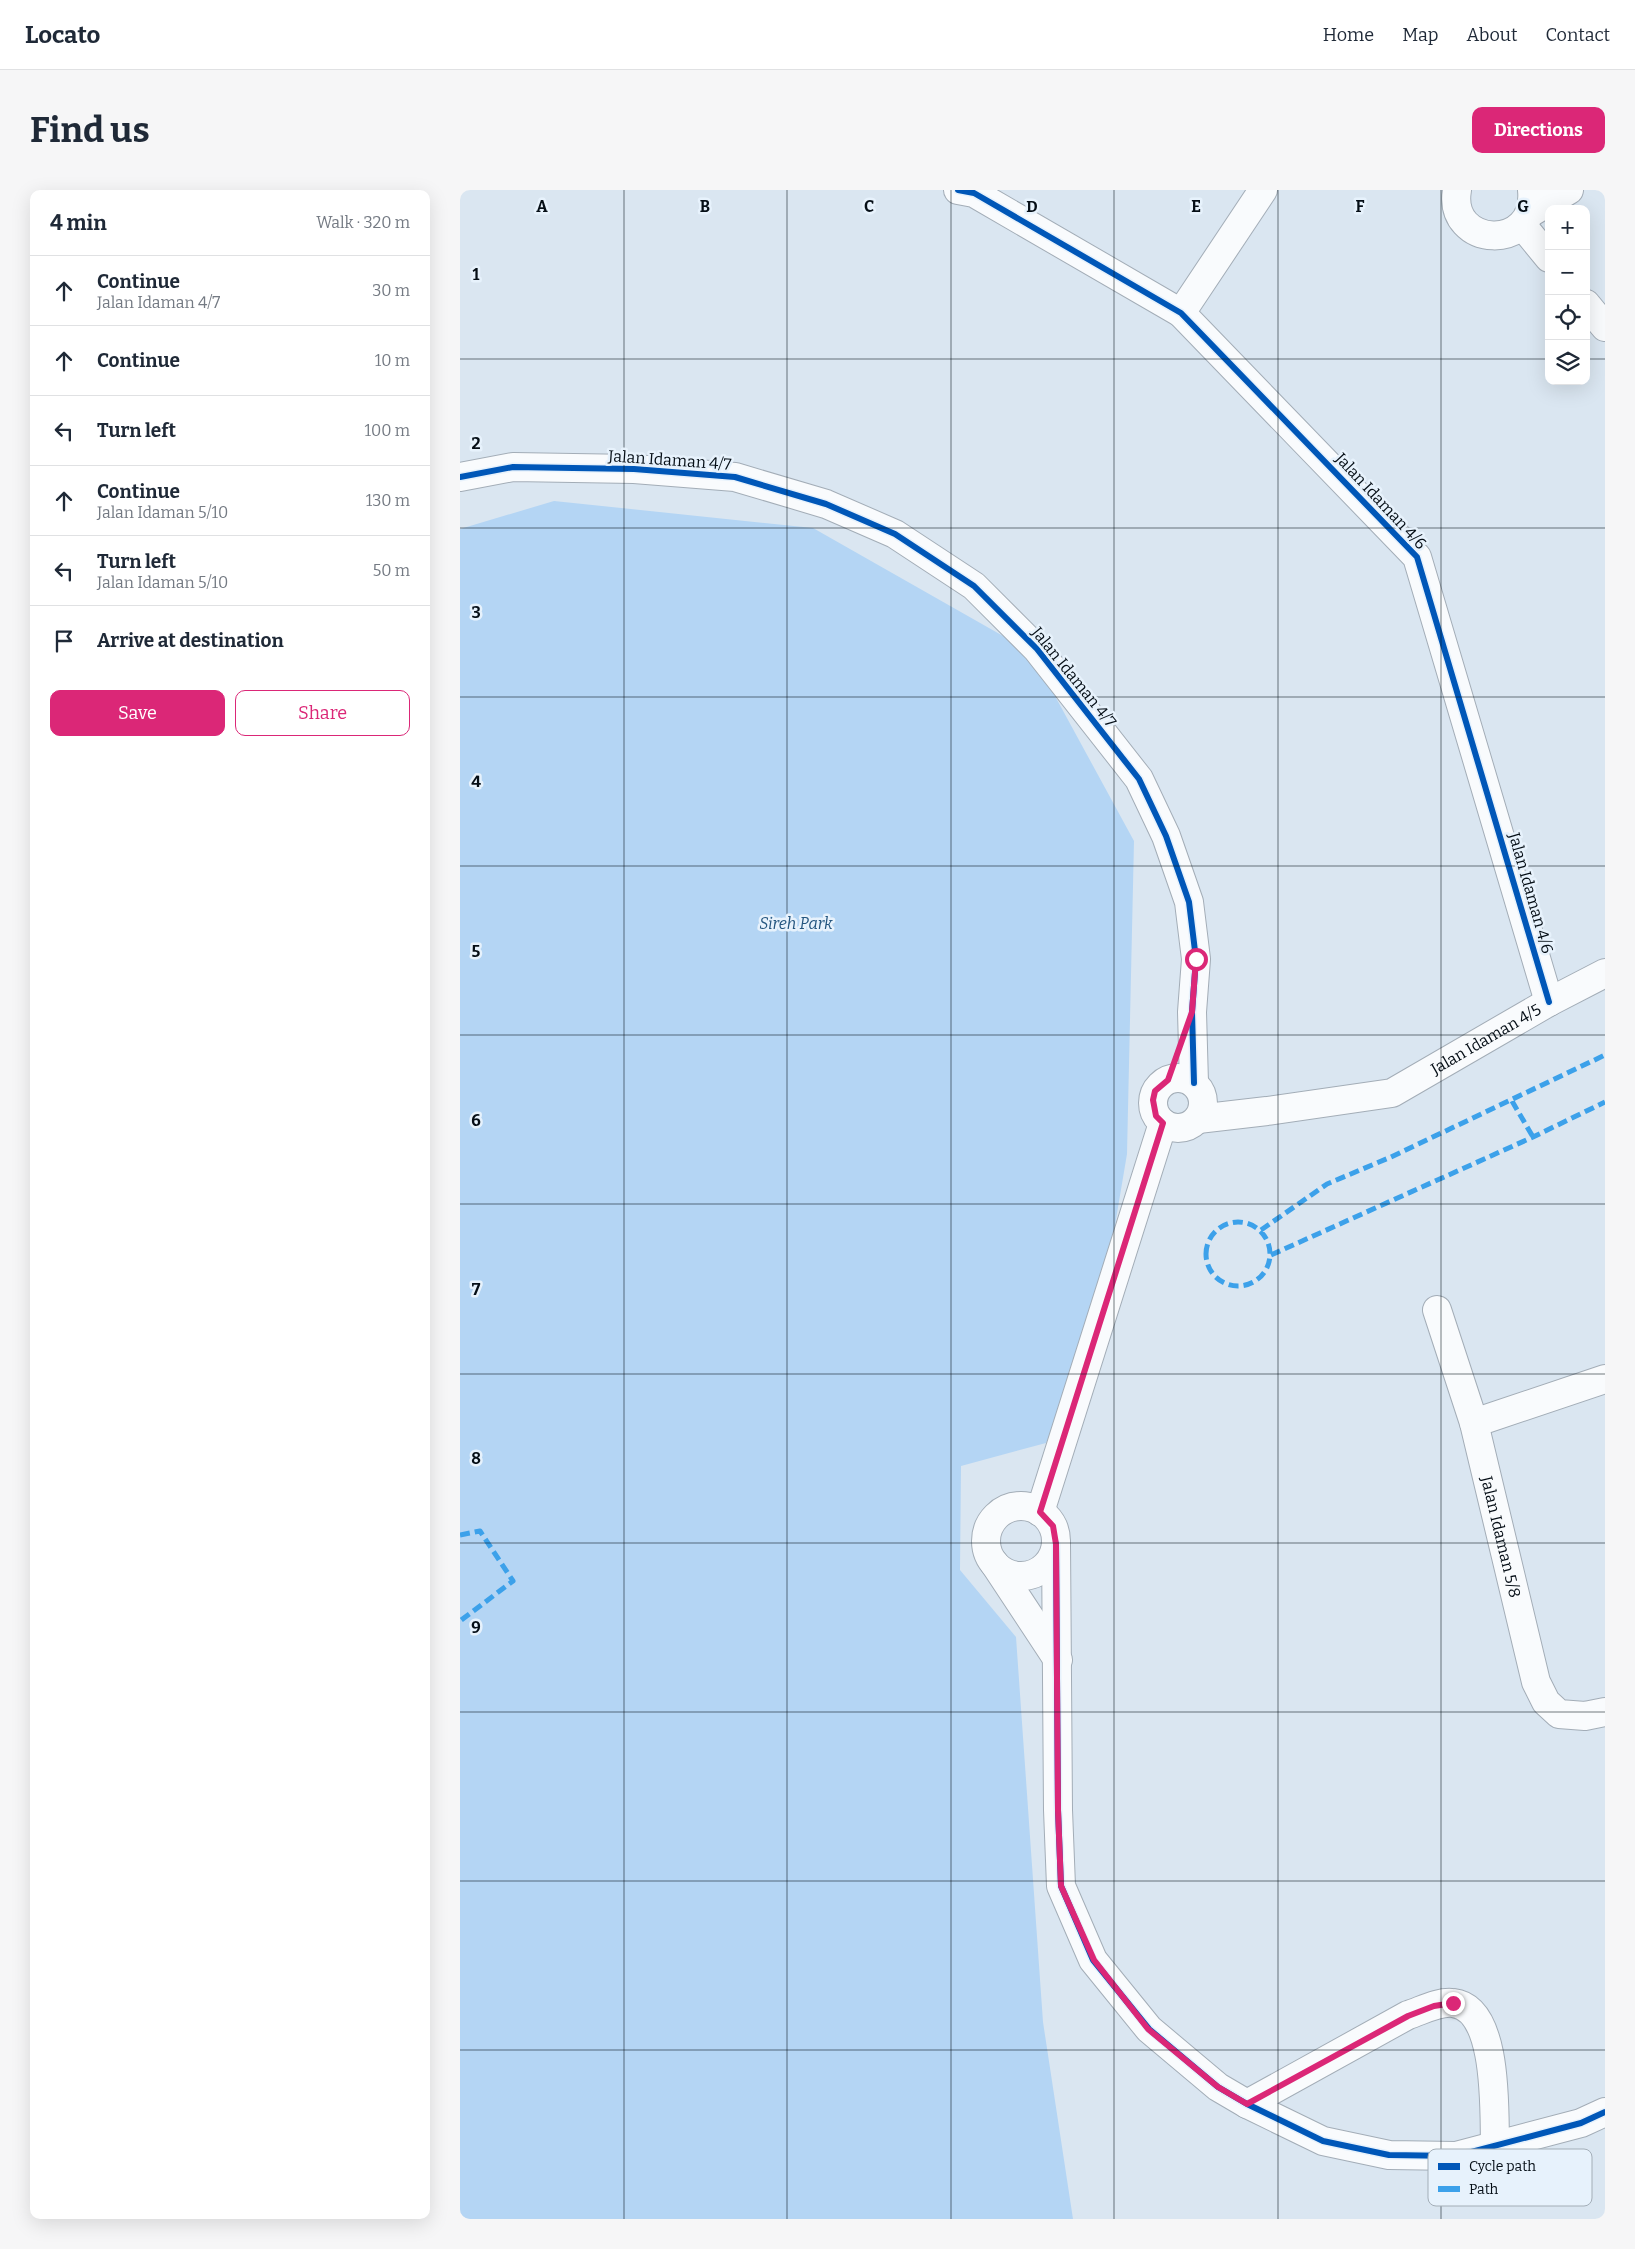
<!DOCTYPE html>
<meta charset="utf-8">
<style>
:root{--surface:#fff;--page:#f6f6f7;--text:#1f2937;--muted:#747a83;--line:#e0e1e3;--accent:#db2777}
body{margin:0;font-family:Bitter,serif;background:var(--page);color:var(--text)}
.controls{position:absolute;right:15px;top:15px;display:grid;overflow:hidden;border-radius:10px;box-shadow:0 5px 20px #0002}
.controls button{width:45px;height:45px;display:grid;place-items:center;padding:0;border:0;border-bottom:1px solid var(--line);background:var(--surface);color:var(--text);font:25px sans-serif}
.stop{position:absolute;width:15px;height:15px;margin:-11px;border:4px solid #db2777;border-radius:50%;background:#fff}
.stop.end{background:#db2777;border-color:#fff;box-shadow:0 1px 5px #0008}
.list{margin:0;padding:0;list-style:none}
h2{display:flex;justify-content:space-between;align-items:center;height:65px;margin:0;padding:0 20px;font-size:21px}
h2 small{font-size:16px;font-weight:400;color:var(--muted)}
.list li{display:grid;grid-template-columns:32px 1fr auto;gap:15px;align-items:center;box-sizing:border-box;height:70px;padding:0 20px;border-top:1px solid var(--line)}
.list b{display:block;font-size:19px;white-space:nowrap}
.list p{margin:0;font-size:16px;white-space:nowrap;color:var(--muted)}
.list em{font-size:16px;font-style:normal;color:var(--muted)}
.actions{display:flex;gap:10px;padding:15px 20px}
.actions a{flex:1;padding:11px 0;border:1px solid var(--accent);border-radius:10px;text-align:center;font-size:18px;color:var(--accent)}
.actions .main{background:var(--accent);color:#fff}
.icon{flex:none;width:28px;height:28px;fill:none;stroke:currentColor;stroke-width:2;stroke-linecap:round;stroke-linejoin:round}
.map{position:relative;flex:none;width:1145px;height:2029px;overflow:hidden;border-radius:10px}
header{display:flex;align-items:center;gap:30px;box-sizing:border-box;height:70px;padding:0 25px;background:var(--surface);border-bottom:1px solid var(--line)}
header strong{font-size:24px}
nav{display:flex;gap:28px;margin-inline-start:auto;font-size:18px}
.intro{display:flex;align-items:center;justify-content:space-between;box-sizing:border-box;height:120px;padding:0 30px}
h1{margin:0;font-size:35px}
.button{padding:12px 22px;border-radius:10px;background:var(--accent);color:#fff;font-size:18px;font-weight:700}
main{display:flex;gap:30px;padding:0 30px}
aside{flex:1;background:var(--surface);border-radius:10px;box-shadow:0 5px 20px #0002}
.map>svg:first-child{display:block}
</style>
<header>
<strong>Locato</strong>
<nav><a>Home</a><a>Map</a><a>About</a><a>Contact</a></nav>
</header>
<div class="intro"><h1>Find us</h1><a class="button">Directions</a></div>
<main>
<aside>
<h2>4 min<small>Walk · 320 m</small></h2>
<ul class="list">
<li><svg class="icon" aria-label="ahead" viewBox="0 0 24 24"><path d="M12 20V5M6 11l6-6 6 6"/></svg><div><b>Continue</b><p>Jalan Idaman 4/7</p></div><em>30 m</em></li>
<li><svg class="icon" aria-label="ahead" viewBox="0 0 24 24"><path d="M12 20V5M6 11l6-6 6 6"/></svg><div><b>Continue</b></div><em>10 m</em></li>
<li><svg class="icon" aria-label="left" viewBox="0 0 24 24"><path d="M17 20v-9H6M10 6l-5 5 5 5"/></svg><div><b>Turn left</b></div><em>100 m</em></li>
<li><svg class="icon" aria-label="ahead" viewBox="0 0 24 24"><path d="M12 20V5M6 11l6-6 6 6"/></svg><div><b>Continue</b><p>Jalan Idaman 5/10</p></div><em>130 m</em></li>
<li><svg class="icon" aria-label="left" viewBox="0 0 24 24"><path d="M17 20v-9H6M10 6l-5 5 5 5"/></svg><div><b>Turn left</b><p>Jalan Idaman 5/10</p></div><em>50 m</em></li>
<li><svg class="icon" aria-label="arrive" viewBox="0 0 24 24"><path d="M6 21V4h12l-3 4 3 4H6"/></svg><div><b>Arrive at destination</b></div></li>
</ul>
<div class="actions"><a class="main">Save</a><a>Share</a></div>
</aside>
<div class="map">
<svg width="1145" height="2029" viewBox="0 0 1145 2029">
<rect width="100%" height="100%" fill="#dae6f1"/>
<!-- green -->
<path fill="#b4d5f4" d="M94 311 353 338 571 462 674 651 667 964 640 1124 586 1253 501 1276 500 1380 556 1447 583 1832 613 2029H0V339Z"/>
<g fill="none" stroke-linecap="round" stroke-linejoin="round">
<defs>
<g id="minor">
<path d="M498 0 514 3 721 123 957 367 1089 812"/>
<path d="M997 0C987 58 1078 63 1072 0"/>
<path d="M1070 23 1109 0"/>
<path d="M1062 35 1089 68"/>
<path d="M1126 114 1145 137"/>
<path d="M721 123 803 0"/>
<path d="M0 287 53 277 174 279 275 287 366 314 435 344 514 396 577 459 679 589 706 646 729 712 736 769 732 822 734 893"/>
<circle cx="718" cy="913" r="25"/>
<path id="s1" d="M738 929 807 921 932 903 1089 812 1145 783"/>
<path id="s2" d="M977 1120 1014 1233 1076 1492 1086 1512 1099 1524 1125 1526 1145 1522"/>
<path d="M1014 1233 1145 1189"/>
<circle cx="561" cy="1351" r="35"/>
<path d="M580 1322 703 933"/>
<path d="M596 1354 598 1620 601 1696 633 1770 689 1839 758 1897 787 1914 863 1951 929 1965 996 1966 1121 1933 1145 1922"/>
<path d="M534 1373 598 1470"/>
<path d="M787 1914 948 1825C961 1821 979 1811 993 1813 1039 1818 1034 1922 1035 1956"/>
</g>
</defs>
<!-- minor casing -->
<use href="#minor" stroke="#a3adb7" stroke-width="30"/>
<!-- minor -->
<use href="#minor" stroke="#f9fbfd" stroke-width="28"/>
<!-- quiet -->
<path stroke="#3ca1ea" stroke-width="5" stroke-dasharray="10 5" stroke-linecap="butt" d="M1052 911 1073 947
M746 1064a32 32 0 1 1 64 0a32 32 0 1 1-64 0Z
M801 1040 867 994 931 967 1145 865
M811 1065 1073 947 1145 912
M0 1345 20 1341 53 1391 0 1431"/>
<defs>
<path id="cycleway" d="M498 0 514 3 721 123 957 367 1089 812
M0 287 53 277 174 279 275 287 366 314 435 344 514 396 577 459 679 589 706 646 729 712 736 769 732 822 734 893
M596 1354 598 1620 601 1696 633 1770 689 1839 758 1897 787 1914 863 1951 929 1965 996 1966 1121 1933 1145 1922"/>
</defs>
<!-- cycleway casing -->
<use href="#cycleway" stroke="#e7f2fc" stroke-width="9"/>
<!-- cycleway -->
<use href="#cycleway" stroke="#0057b8" stroke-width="6"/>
</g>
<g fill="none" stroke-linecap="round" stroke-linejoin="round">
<!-- route -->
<path stroke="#db2777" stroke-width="6" d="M736 769 732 822 708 890 695 901 693 910 696 926 703 933 580 1322 593 1336 596 1354 598 1620 601 1696 634 1770 688 1839 758 1897 787 1914 948 1826 974 1816 993 1813"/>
</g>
<!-- grid -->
<path fill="none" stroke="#050e16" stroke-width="1" stroke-opacity="0.55" d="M164 0V2029M327 0V2029M491 0V2029M654 0V2029M818 0V2029M981 0V2029M0 169H1089M1126 169H1145M0 338H1145M0 507H1145M0 676H1145M0 845H1145M0 1014H1145M0 1184H1145M0 1353H1145M0 1522H1145M0 1691H1145M0 1860H1145"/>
<g text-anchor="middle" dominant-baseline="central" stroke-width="5" stroke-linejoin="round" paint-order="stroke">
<!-- street labels -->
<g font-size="16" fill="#050e16" stroke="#e7f2fc">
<text transform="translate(210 270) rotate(4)">Jalan Idaman 4/7</text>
<text transform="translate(921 311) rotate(47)">Jalan Idaman 4/6</text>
<text transform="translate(614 487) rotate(51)">Jalan Idaman 4/7</text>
<text transform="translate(1071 703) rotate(74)">Jalan Idaman 4/6</text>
<text stroke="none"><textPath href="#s1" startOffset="304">Jalan Idaman 4/5</textPath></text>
<text stroke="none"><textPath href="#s2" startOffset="236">Jalan Idaman 5/8</textPath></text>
</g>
<!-- park labels -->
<g font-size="16" font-style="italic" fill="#23557f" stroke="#e7f2fc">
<text x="336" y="733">Sireh Park</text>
</g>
</g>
<!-- legend -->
<rect x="968" y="1959" width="164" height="57" rx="8" fill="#e7f2fc" stroke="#a3aeb7" stroke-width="1"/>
<rect x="978" y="1973" width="22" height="7" fill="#0057b8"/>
<rect x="978" y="1996" width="22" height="6" fill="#3ca1ea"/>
<g font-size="14" fill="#050e16">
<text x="1009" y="1981">Cycle path</text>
<text x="1009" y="2004">Path</text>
</g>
<g font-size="16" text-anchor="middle" font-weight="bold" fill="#050e16" stroke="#e7f2fc" stroke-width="5" stroke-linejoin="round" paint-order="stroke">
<text x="82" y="22">A</text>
<text x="245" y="22">B</text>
<text x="409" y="22">C</text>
<text x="572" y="22">D</text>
<text x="736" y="22">E</text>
<text x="900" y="22">F</text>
<text x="1063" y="22">G</text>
<text x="16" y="90">1</text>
<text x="16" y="259">2</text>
<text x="16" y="428">3</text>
<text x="16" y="597">4</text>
<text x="16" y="767">5</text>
<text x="16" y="936">6</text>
<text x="16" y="1105">7</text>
<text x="16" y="1274">8</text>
<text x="16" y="1443">9</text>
</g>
</svg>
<div class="controls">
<button>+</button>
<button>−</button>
<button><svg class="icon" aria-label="locate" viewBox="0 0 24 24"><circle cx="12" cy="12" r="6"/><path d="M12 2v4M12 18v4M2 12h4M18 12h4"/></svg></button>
<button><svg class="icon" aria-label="layers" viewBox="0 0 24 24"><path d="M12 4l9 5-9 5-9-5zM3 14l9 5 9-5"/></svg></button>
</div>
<div class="stop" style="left:736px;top:769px"></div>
<div class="stop end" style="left:993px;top:1813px"></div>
</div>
</main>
